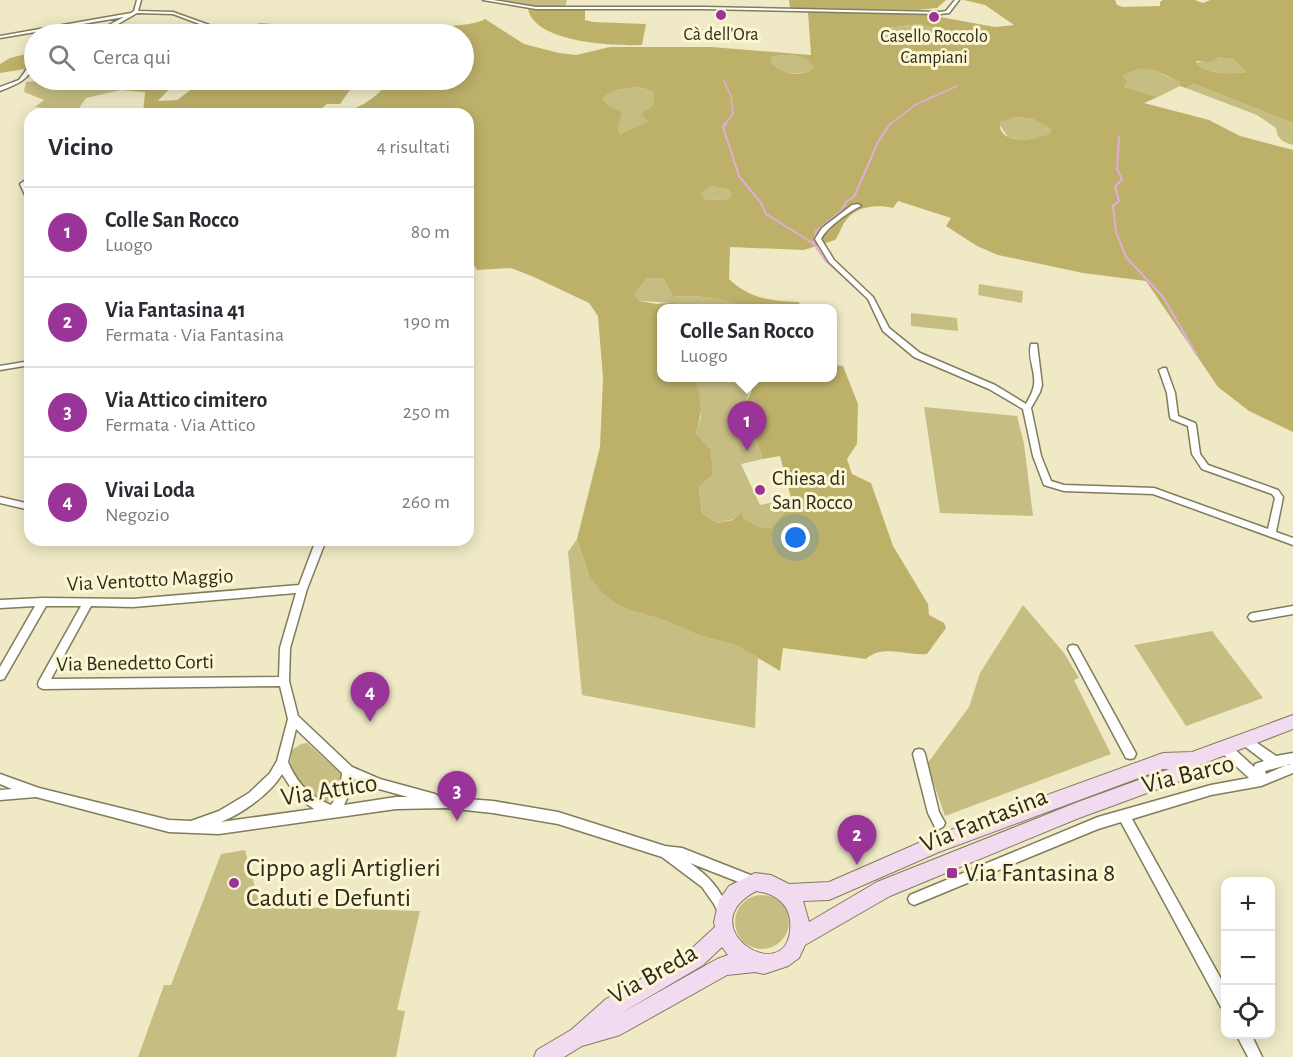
<!DOCTYPE html>
<html lang="it">
<meta charset="utf-8">
<style>
:root{--surface:#fff;--page:#f2f2f3;--text:#2b2b33;--muted:#7c7c81;--line:#e1e1e2;--accent:#9b3498}
body{margin:0;font-family:"Alegreya Sans",sans-serif;background:var(--page);color:var(--text)}
.controls{position:absolute;right:18px;bottom:18px;display:grid;overflow:hidden;border-radius:12px;box-shadow:0 3px 15px #0003}
.controls button{width:54px;height:54px;display:grid;place-items:center;padding:0;border:0;border-bottom:2px solid var(--line);background:var(--surface);color:var(--text);font:30px sans-serif}
.you{position:absolute;left:796px;top:538px;width:21px;height:21px;margin:-15px;border:4px solid #fff;border-radius:50%;background:#1a73e8;box-shadow:0 0 0 9px #1a73e833}
.badge{display:grid;place-items:center;width:39px;height:39px;border-radius:50%;background:var(--accent);color:#fff;font-size:20px;font-weight:700}
.pin{position:absolute;translate:-50% -50px;filter:drop-shadow(0 2px 3px #0008)}
.pin::after{content:'';position:absolute;top:32px;width:21px;height:18px;background:inherit;clip-path:polygon(0 0,100% 0,50% 100%)}
.popup{position:absolute;left:657px;top:304px;width:180px;height:78px;box-sizing:border-box;display:grid;place-content:center;border-radius:12px;background:var(--surface);filter:drop-shadow(0 2px 4px #0005);font-size:20px;white-space:nowrap;color:var(--muted)}
.popup b{font-size:22px;color:var(--text)}
.popup::after{content:'';position:absolute;left:50%;top:100%;margin-left:-12px;border:12px solid transparent;border-top-color:var(--surface)}
.list{margin:0;padding:0;list-style:none}
h2{display:flex;justify-content:space-between;align-items:center;height:78px;margin:0;padding:0 24px;font-size:26px}
h2 small{font-size:20px;font-weight:400;color:var(--muted)}
.list li{display:grid;grid-template-columns:39px 1fr auto;gap:18px;align-items:center;box-sizing:border-box;height:90px;padding:0 24px;border-top:2px solid var(--line)}
.list b{display:block;font-size:22px;white-space:nowrap}
.list p{margin:0;font-size:20px;white-space:nowrap;color:var(--muted)}
.list em{font-size:20px;font-style:normal;color:var(--muted)}
.icon{flex:none;width:33px;height:33px;fill:none;stroke:currentColor;stroke-width:2;stroke-linecap:round;stroke-linejoin:round}
.map{position:relative;flex:none;width:1293px;height:1057px;overflow:hidden}
.search{position:absolute;background:var(--surface);box-shadow:0 3px 15px #0003;left:24px;top:24px;width:450px;height:66px;display:flex;align-items:center;gap:15px;box-sizing:border-box;padding:0 21px;border-radius:33px;color:var(--muted);font-size:22px}
.panel{position:absolute;background:var(--surface);box-shadow:0 3px 15px #0003;left:24px;top:108px;width:450px;height:438px;border-radius:18px}
.map>svg:first-child{display:block}
</style>
<div class="map">
<svg width="1293" height="1057" viewBox="0 0 1293 1057">
<rect width="100%" height="100%" fill="#efeac5"/>
<!-- green -->
<path fill="#c6bd82" d="M505 0H567L565 7H536L502 2Z
M919 24 933 28 939 35C922 44 898 43 882 34L881 29Z
M782 55C794 55 808 55 815 68 802 76 784 75 772 65L771 57Z
M1219 57 1234 60 1248 72C1232 74 1208 75 1196 63Z
M1149 68 1180 82V86L1158 97 1124 87 1121 76 1131 70Z
M52 80H128L121 85V90L86 98 75 114H53L54 109 35 107 44 100 24 92 26 82Z
M1194 84 1293 123V145C1282 142 1277 138 1276 128L1257 115 1186 88Z
M639 87 654 92V105L648 121 622 134 617 132 611 107 603 99C612 88 625 89 639 87Z
M1017 117 1033 119 1051 129 1050 133C1037 141 1022 141 1008 137L999 124 1000 120Z
M711 186 730 190 731 195 729 199 706 200 701 193Z
M647 278H663L673 297C695 294 713 298 735 303L737 308H677L675 303 639 301 635 294Z
M979 284 1023 291 1022 303 978 295Z
M911 313 957 318 958 331 911 326Z
M700 378H756L744 404 763 459 741 464 760 505 791 499 788 510 771 528 758 527 743 517 717 523 702 513 699 487 713 475 711 450 696 433 701 417 696 383Z
M924 407 1017 416 1024 444 1033 516 940 513Z
M577 539 589 575 633 611 667 621 698 635 736 645 758 658 755 728 582 695 568 552Z
M1023 605 1064 653 1079 678 1074 680 1111 754 945 816 927 764 969 707 980 673Z
M1212 631 1263 698 1186 726 1134 645Z
M307 743 341 774C343 790 338 801 322 802L301 783 290 766 292 750 301 744Z
M245 850 260 906 420 911 397 1010 405 1011 396 1057H138L164 985H171L221 854Z
M735 922a27 27 0 1 1 54 0a27 27 0 1 1-54 0Z"/>
<!-- forest -->
<path fill="#bdb16a" fill-rule="evenodd" d="M789 0H946L937 8 917 10 790 8Z
M964 0H1115L1117 5 1123 7 1160 6V2L1163 0H1195L1203 3 1210 0H1293V123L1194 84 1186 88 1180 86V82C1158 72 1145 61 1122 76L1127 81 1124 87 1158 97 1144 103 1209 120 1240 136 1293 150V432L1249 411 1218 387 1146 281 1083 273 998 255 977 246 946 226 951 218 898 201 893 208C875 204 855 206 844 223 841 228 839 235 835 240L804 250 730 247 729 279C750 299 771 301 799 302L801 308H737L735 303C713 298 695 294 673 297L663 278H647L635 294 639 301 657 304 675 302 677 308H662V378H700L696 383C702 402 702 414 696 433L711 450 713 475 699 487 702 513 717 523 733 520 742 512 743 517 758 527 771 528 787 510 791 498 780 456 763 459 744 404 751 393 754 379 832 378 833 365 843 366 858 404 857 444 847 459 852 474 871 483 893 546 928 604 929 615 944 623 946 628 927 654C907 656 883 644 866 659L783 648 780 671 736 645 698 635 667 621 633 611 615 603 600 590 589 575 577 539 600 447 603 378 598 316 589 303 534 277 511 268 477 270 468 254V114H143L145 92 121 90 120 85 128 80H152L147 84 149 87 170 88 158 101 177 100 204 80H357L340 104H327L322 108C340 122 374 101 386 85L383 80H464V34H246L252 25 261 23 365 33 371 30 360 27 361 25C383 27 470 30 485 19L524 44 559 53 576 55 610 47H711L811 55 808 12 924 14 995 27 1014 25 985 5ZM919 24 933 28 938 35C922 44 898 43 882 34L881 29ZM782 55C794 55 808 55 814 68 802 77 784 75 772 64L771 57ZM1219 57 1234 60 1247 72C1232 74 1208 75 1196 63L1197 61 1210 62ZM639 87 654 92V105L641 114 648 121 621 134 617 131 622 112 611 107 603 99C612 88 625 89 639 87ZM1017 117 1033 119 1051 129 1050 133C1037 141 996 146 1000 121ZM711 186 730 190 731 195 729 199 706 200 701 193Z
M528 9 585 10V20L593 22 646 24 642 45C614 46 535 43 528 9Z
M34 52V61L25 69 0 73V64L10 58Z"/>
<g fill="none" stroke-linecap="round" stroke-linejoin="round">
<!-- stream-far1 -->
<path stroke="#e2aadd" stroke-width="1.5" d="M724 81 731 96 733 114 724 125
M889 125 915 105 957 86"/>
<!-- stream -->
<path stroke="#e2aadd" stroke-width="2" d="M726 124 723 127 739 176 761 203 766 214 814 244 825 260 862 294
M1119 137 1117 169 1122 179 1115 187 1119 201 1113 206 1116 232 1126 257 1163 297 1196 354
M814 244 816 231 840 212 847 201 854 197 878 142 890 124"/>
<defs>
<path id="street" d="M137 0H141L138 11 173 12 209 25 205 26 173 14 137 13 113 27 106 34H102L109 25 124 17 0 38V36L131 13 134 11Z
M483 0H493L536 7H704L940 12 946 11 955 0H959L949 13 940 14 704 9H536Z
M32 62H34C32 79 15 85 0 91V87L19 80Z
M30 177V182L26 184 30 193V201L27 199 20 184Z
M852 205 858 204 861 206C850 211 827 227 821 239L834 260 873 297 889 328 920 353 995 385 1026 404C1029 398 1033 392 1034 385 1036 371 1027 358 1031 344H1037L1042 385 1040 392 1031 408 1041 456 1051 481 1064 485 1154 488 1268 529 1275 498 1272 494 1202 469 1192 454 1188 426 1171 419 1170 417 1167 393 1159 370 1163 368H1166L1175 393 1178 416 1195 423 1196 425 1200 454 1208 465 1278 490 1283 497 1276 532 1293 538V545L1153 494 1064 491 1044 485 1033 456 1023 409 989 389 914 357 883 331 868 299 829 262 815 239 822 228Z
M30 361V365L0 370V366Z
M0 497 30 504V510L0 503Z
M316 540H326L307 589 290 648 289 681 298 716 352 767 380 779 435 794 440 797 493 801 558 812 665 846 682 848 758 878 760 882 758 886 754 888 690 863C709 876 720 889 729 910L727 914 723 916 719 914 714 904 702 887 662 857 558 824 493 813 446 808 396 809 219 834 169 832 36 797 0 800V790L12 789 0 784V774L39 788 169 820 191 821 219 811 249 793 270 773 277 761 288 719 280 686 43 689 39 687 38 684 39 681 81 606H46L4 679 0 680V667L35 606 0 608V600L43 598 133 599 299 585ZM296 593 280 648 279 677 51 679 91 606 133 607ZM296 729 342 773 340 791 331 805C309 796 297 783 288 762ZM282 774 297 797 314 809 221 822C242 814 271 793 282 774ZM354 779 379 789 408 797H396L344 805 350 792Z
M1293 606V614L1253 621 1250 620 1248 617 1250 614 1253 613Z
M1073 645 1077 646 1134 750 1136 754 1134 758 1130 759 1126 758 1068 649 1069 646Z
M1247 736 1276 756 1293 753V773L1261 786 1211 795 1132 819 1226 988V1008L1221 1007 1121 822 1098 829 914 905 910 903 908 899 910 895 1098 817 1211 785 1249 778 1222 753 1221 749 1222 745 1226 744 1230 745 1254 767 1255 764 1264 761 1243 745 1242 741 1243 737ZM1289 764 1266 774 1265 771 1291 764Z
M919 749 923 750 925 754 939 812 945 823 943 827 939 829 935 827 928 813 913 754 915 750Z
M1236 1034H1251L1262 1057H1248Z"/>
<path id="secondary" d="M1293 715V729L1197 766 1180 781 1079 818 890 896 805 945 799 958 788 966 764 974 755 972 727 975 620 1035 582 1046 564 1057H534L537 1050 571 1030 606 999 689 951 715 927 714 922 719 900 729 886 755 873 771 875 789 884 829 882 937 835 1163 753 1192 752ZM1163 769H1169L1078 802 877 882 809 922 803 901 829 900 939 852ZM756 891C778 894 793 907 790 931 784 987 689 927 756 891ZM722 947 728 955 717 959 618 1015 703 965Z"/>
</defs>
<!-- street casing -->
<use href="#street" stroke="#817c5a" stroke-width="3"/>
<!-- secondary casing -->
<use href="#secondary" stroke="#817c5a" stroke-width="2"/>
<!-- street -->
<use href="#street" fill="#fff" fill-rule="evenodd"/>
<!-- secondary -->
<use href="#secondary" fill="#f2dbf0" fill-rule="evenodd"/>
</g>
<!-- markers -->
<g fill="#9b3498" stroke="#fcf7d2" stroke-width="2">
<circle cx="721" cy="15" r="6"/>
<circle cx="934" cy="17" r="6"/>
<circle cx="760" cy="490" r="6"/>
<rect x="946" y="867" width="12" height="12" rx="3"/>
<circle cx="234" cy="883" r="6"/>
</g>
<g text-anchor="middle" dominant-baseline="central" stroke-width="6" stroke-linejoin="round" paint-order="stroke">
<!-- far-poi labels -->
<g font-size="18" fill="#2d2b1d" stroke="#fcf7d2">
<text x="721" y="35">Cà dell'Ora</text>
<text x="934" y="37">Casello Roccolo<tspan x="934" dy="21">Campiani</tspan></text>
</g>
<!-- poi labels -->
<g font-size="21" fill="#2d2b1d" stroke="#fcf7d2" text-anchor="start">
<text x="772" y="478">Chiesa di<tspan x="772" dy="24">San Rocco</tspan></text>
</g>
<!-- street labels -->
<g font-size="21" fill="#2d2b1d" stroke="#fcf7d2">
<text transform="translate(150 580) rotate(-3)">Via Ventotto Maggio</text>
<text transform="translate(135 663) rotate(-1)">Via Benedetto Corti</text>
</g>
<!-- near-street labels -->
<g font-size="26" fill="#2d2b1d" stroke="#fcf7d2">
<text transform="translate(1188 774) rotate(-14)">Via Barco</text>
<text transform="translate(329 790) rotate(-9)">Via Attico</text>
<text transform="translate(984 820) rotate(-22)">Via Fantasina</text>
<text transform="translate(653 974) rotate(-29)">Via Breda</text>
</g>
<!-- near-poi labels -->
<g font-size="26" fill="#2d2b1d" stroke="#fcf7d2" text-anchor="start">
<text x="246" y="868">Cippo agli Artiglieri<tspan x="246" dy="30">Caduti e Defunti</tspan></text>
<text x="964" y="873">Via Fantasina 8</text>
</g>
</g>
</svg>
<div class="controls">
<button>+</button>
<button>−</button>
<button><svg class="icon" aria-label="locate" viewBox="0 0 24 24"><circle cx="12" cy="12" r="6"/><path d="M12 2v4M12 18v4M2 12h4M18 12h4"/></svg></button>
</div>
<div class="you"></div>
<div class="pin badge" style="left:747px;top:451px">1</div>
<div class="popup"><b>Colle San Rocco</b>Luogo</div>
<div class="pin badge" style="left:857px;top:865px">2</div>
<div class="pin badge" style="left:457px;top:821px">3</div>
<div class="pin badge" style="left:370px;top:722px">4</div>
<div class="search"><svg class="icon" aria-label="search" viewBox="0 0 24 24"><circle cx="10" cy="10" r="6"/><path d="M15 15l6 6"/></svg>Cerca qui</div>
<section class="panel">
<h2>Vicino<small>4 risultati</small></h2>
<ul class="list">
<li><span class="badge">1</span><div><b>Colle San Rocco</b><p>Luogo</p></div><em>80 m</em></li>
<li><span class="badge">2</span><div><b>Via Fantasina 41</b><p>Fermata · Via Fantasina</p></div><em>190 m</em></li>
<li><span class="badge">3</span><div><b>Via Attico cimitero</b><p>Fermata · Via Attico</p></div><em>250 m</em></li>
<li><span class="badge">4</span><div><b>Vivai Loda</b><p>Negozio</p></div><em>260 m</em></li>
</ul>
</section>
</div>
